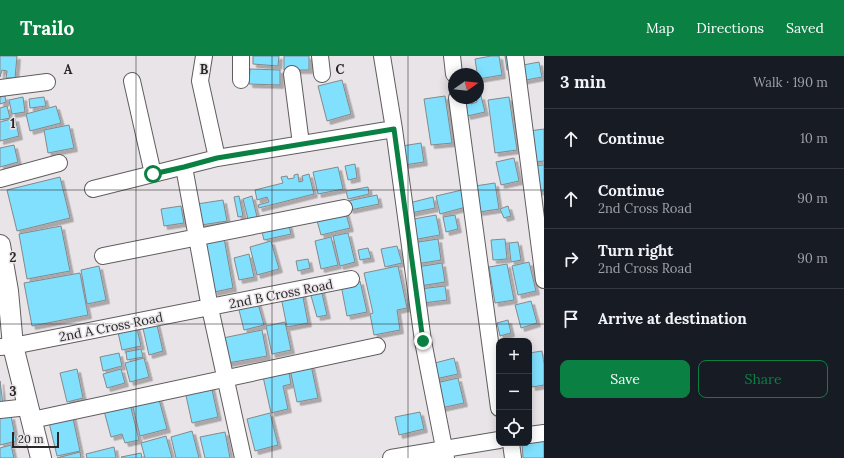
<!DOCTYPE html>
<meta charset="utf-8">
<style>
:root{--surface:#171b24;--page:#242831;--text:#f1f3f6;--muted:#9ea1a6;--line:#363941;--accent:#0b8043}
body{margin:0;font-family:Lora,serif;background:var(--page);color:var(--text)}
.controls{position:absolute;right:12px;bottom:12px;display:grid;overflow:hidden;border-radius:8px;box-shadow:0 2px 10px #0003}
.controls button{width:36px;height:36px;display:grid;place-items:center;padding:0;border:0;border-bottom:1px solid var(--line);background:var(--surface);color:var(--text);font:20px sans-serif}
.compass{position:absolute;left:448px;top:12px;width:36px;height:36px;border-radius:50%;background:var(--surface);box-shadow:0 2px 10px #0003;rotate:76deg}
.scale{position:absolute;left:12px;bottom:10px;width:47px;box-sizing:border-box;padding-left:4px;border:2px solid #292728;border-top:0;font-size:11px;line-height:14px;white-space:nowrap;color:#292728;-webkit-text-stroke:3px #e9e4e7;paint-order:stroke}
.stop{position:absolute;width:12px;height:12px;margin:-9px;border:3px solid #0b8043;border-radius:50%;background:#fff}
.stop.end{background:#0b8043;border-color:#fff;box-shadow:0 1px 4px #0008}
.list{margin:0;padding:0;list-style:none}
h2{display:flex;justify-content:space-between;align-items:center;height:52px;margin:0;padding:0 16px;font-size:17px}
h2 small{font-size:13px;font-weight:400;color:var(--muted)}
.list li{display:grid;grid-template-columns:26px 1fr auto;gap:12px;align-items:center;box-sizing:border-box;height:60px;padding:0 16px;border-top:1px solid var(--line)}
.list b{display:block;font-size:15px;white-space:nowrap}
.list p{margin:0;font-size:13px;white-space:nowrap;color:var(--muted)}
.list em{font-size:13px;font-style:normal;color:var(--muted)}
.actions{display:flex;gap:8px;padding:12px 16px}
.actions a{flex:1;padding:9px 0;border:1px solid var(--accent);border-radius:8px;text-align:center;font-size:14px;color:var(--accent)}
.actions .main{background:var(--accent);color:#fff}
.icon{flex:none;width:22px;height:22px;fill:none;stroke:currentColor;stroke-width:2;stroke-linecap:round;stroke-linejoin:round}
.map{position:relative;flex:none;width:544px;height:402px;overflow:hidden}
header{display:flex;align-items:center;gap:24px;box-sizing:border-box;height:56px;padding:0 20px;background:var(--accent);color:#fff}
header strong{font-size:19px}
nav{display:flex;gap:22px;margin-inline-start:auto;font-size:14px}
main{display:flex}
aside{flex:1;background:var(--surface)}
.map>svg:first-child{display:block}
</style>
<header>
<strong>Trailo</strong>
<nav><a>Map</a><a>Directions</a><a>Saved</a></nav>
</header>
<main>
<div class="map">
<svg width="544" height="402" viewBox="0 0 544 402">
<defs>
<filter id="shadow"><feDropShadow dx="3.5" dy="3.5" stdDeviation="0" flood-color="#0004"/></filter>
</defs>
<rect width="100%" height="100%" fill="#e9e4e7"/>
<!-- building -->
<path fill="#81e0fe" stroke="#84898b" filter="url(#shadow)" d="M0 0H17L15 22H6L7 15 2 14 0 21Z
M253 0H279L278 10 253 8Z
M284 0H309V14H284Z
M491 0H499L502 19 478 23 475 3Z
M505 0H511L513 13 507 14Z
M539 6 542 21 521 25 518 10Z
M250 13 280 14V29L249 28Z
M342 24 351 58 327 65 318 30Z
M5 40 6 46 0 48V41Z
M445 40 452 87 431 89 424 43Z
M481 40 485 56 467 60 463 45 470 43 471 48 477 46 476 42Z
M23 41 25 56 12 58 9 44Z
M44 41 46 50 30 52 29 43Z
M509 41 517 94 495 97 488 44Z
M7 50 10 62 0 64V52Z
M56 50 61 67 30 75 26 58Z
M15 62 19 80 0 85V66Z
M69 69 74 92 48 97 44 74Z
M544 73V105L533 106 529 75Z
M421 87 424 106 404 109 402 90Z
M14 89 18 106 0 111V92Z
M514 102 519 125 501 129 496 106Z
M355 108 357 122 348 124 345 110Z
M544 109V135L536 136 533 110Z
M338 111 343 133 318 138 313 116Z
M298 118 299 126 303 125 302 120 309 118 314 138 259 152 258 149 269 146 267 141 257 144 255 134 283 127 281 121 287 120 288 123 294 122V119Z
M60 121 70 162 17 175 7 134Z
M495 127 499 153 479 156 475 130Z
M368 131 369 138 348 143 346 135Z
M462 134 466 151 440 158 436 140Z
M377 139 379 148 350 154 348 145Z
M239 140 243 160 238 161 234 141Z
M252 140 257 161 248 163 243 143Z
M433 141 435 152 411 157 409 147Z
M223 144 227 165 201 169 197 148Z
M181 150 184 167 164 170 161 153Z
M508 150 511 160 504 162 500 153Z
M345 154 350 172 321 179 316 161Z
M436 159 440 179 412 184 408 164Z
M455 159 458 173 446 176 443 161Z
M288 166 291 178 264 184 261 172Z
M61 170 70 215 27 223 19 178Z
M348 177 355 206 340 210 333 180Z
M331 181 338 209 321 213 315 185Z
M224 182 233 232 214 236 205 186Z
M438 183 441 204 416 208 412 187Z
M505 183 507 203 493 204 491 184Z
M271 185 279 213 257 219 250 191Z
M518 186 521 204 511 206 509 187Z
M397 190 402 207 385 211 381 193Z
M368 192 371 202 360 204 358 194Z
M249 198 254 221 239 224 234 202Z
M308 203 310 212 298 215 296 205Z
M529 206 536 235 518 239 512 210Z
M442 207 445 226 420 230 417 211Z
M507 208 514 244 495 247 489 211Z
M99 210 106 244 87 248 81 214Z
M398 210 407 252 397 254 400 274 374 279 370 258 373 257 364 217Z
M80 217 88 259 32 270 24 227Z
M360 225 367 256 347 260 341 229Z
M445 230 447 244 423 247 420 233Z
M321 233 327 259 317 261 310 236Z
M302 236 308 267 287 271 281 241Z
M257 244 264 269 244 274 238 250Z
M531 245 537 267 521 272 515 249Z
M508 264 511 277 500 280 497 267Z
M156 265 163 295 149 299 142 268Z
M285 266 291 294 272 298 266 270Z
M136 268 141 290 122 294 117 272Z
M262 274 267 300 228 307 223 282Z
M141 293 143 301 127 304 126 296Z
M542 295 544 308V329L532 331 529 311V297Z
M119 297 122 310 103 315 100 301Z
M144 302 149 321 130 326 125 307Z
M454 302 458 318 435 323 431 308Z
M311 309 318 342 297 346 290 313Z
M288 311 291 328 283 330 288 353 271 357 262 316Z
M77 313 83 342 67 346 60 317Z
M121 313 125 327 107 332 103 318Z
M458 322 464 347 441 352 436 327Z
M0 325 3 349 0 350Z
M211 329 218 361 192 367 185 335Z
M157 336 167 373 140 380 131 343Z
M129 344 139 384 125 387 122 378 111 381 103 351Z
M71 353 80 395 57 400 47 358Z
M420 356 424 373 399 379 395 361Z
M270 357 278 389 255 395 247 363Z
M11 360 16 385 0 389V362Z
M192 375 199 402H176L171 381Z
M225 376 230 402H205L200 381Z
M166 380 172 402H145L141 387Z
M544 383V402H523L522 387H529V384Z
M11 389 14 402H0V392Z
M114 391 116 402H87L86 398Z
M80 396 81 402H57Z
M141 397 142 402H122L121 401Z"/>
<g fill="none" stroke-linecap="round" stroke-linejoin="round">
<defs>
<path id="minor" d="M204 0 200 25 217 102
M241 0V24
M320 0 322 18
M382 0 394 73
M452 0 454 18
M515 0 544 224
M292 18 301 88
M132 25 153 118
M0 32 47 26
M457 42 499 352
M184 111 210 252 243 402
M0 123 59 107
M93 133 217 102 394 73 423 285 446 402
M103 200 344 152
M0 291 13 290 351 223
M0 354 28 351
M32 364 377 290
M529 379 544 377
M511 387 513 402
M391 402 499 384"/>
<path id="major" d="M0 189 8 235 13 290 41 402"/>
</defs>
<!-- minor casing -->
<use href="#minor" stroke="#615d5f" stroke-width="18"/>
<!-- major casing -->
<use href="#major" stroke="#615d5f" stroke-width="22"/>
<!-- minor -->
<use href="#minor" stroke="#fff" stroke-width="16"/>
<!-- major -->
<use href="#major" stroke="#fff" stroke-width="20"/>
</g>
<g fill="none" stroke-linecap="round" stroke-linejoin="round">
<!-- route -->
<path stroke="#0b8043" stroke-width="5" d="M153 118 184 111 217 102 394 73 423 285"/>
</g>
<!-- grid -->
<path fill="none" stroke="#292728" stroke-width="1" stroke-opacity="0.55" d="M136 0V402M272 0V402M408 0V402M0 134H544M0 268H544"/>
<g text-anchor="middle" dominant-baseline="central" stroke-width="3" stroke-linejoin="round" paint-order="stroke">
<!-- street labels -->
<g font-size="13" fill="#292728" stroke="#e9e4e7">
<text transform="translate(281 238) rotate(-11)">2nd B Cross Road</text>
<text transform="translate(111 271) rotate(-11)">2nd A Cross Road</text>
</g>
</g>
<g font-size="13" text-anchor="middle" font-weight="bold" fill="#292728" stroke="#e9e4e7" stroke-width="3" stroke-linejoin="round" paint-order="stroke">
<text x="68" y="18">A</text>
<text x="204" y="18">B</text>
<text x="340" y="18">C</text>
<text x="13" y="72">1</text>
<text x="13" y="206">2</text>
<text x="13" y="340">3</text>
</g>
</svg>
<div class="controls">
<button>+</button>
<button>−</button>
<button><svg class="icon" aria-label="locate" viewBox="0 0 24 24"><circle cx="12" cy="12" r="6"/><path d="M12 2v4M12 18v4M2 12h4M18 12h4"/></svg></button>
</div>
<svg class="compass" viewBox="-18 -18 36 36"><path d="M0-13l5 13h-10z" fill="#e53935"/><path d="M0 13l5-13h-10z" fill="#9ea1a6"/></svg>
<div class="scale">20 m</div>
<div class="stop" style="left:153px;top:118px"></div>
<div class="stop end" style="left:423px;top:285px"></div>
</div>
<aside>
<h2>3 min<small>Walk · 190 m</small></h2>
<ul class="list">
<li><svg class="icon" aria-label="ahead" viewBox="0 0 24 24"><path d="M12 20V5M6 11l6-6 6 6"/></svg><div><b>Continue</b></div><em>10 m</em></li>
<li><svg class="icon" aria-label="ahead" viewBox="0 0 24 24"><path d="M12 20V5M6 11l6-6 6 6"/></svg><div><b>Continue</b><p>2nd Cross Road</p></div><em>90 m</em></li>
<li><svg class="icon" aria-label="right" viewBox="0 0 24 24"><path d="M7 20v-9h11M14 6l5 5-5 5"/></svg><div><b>Turn right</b><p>2nd Cross Road</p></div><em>90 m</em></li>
<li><svg class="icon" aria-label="arrive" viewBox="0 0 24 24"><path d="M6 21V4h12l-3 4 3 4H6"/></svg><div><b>Arrive at destination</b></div></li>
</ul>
<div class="actions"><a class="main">Save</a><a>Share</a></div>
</aside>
</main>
